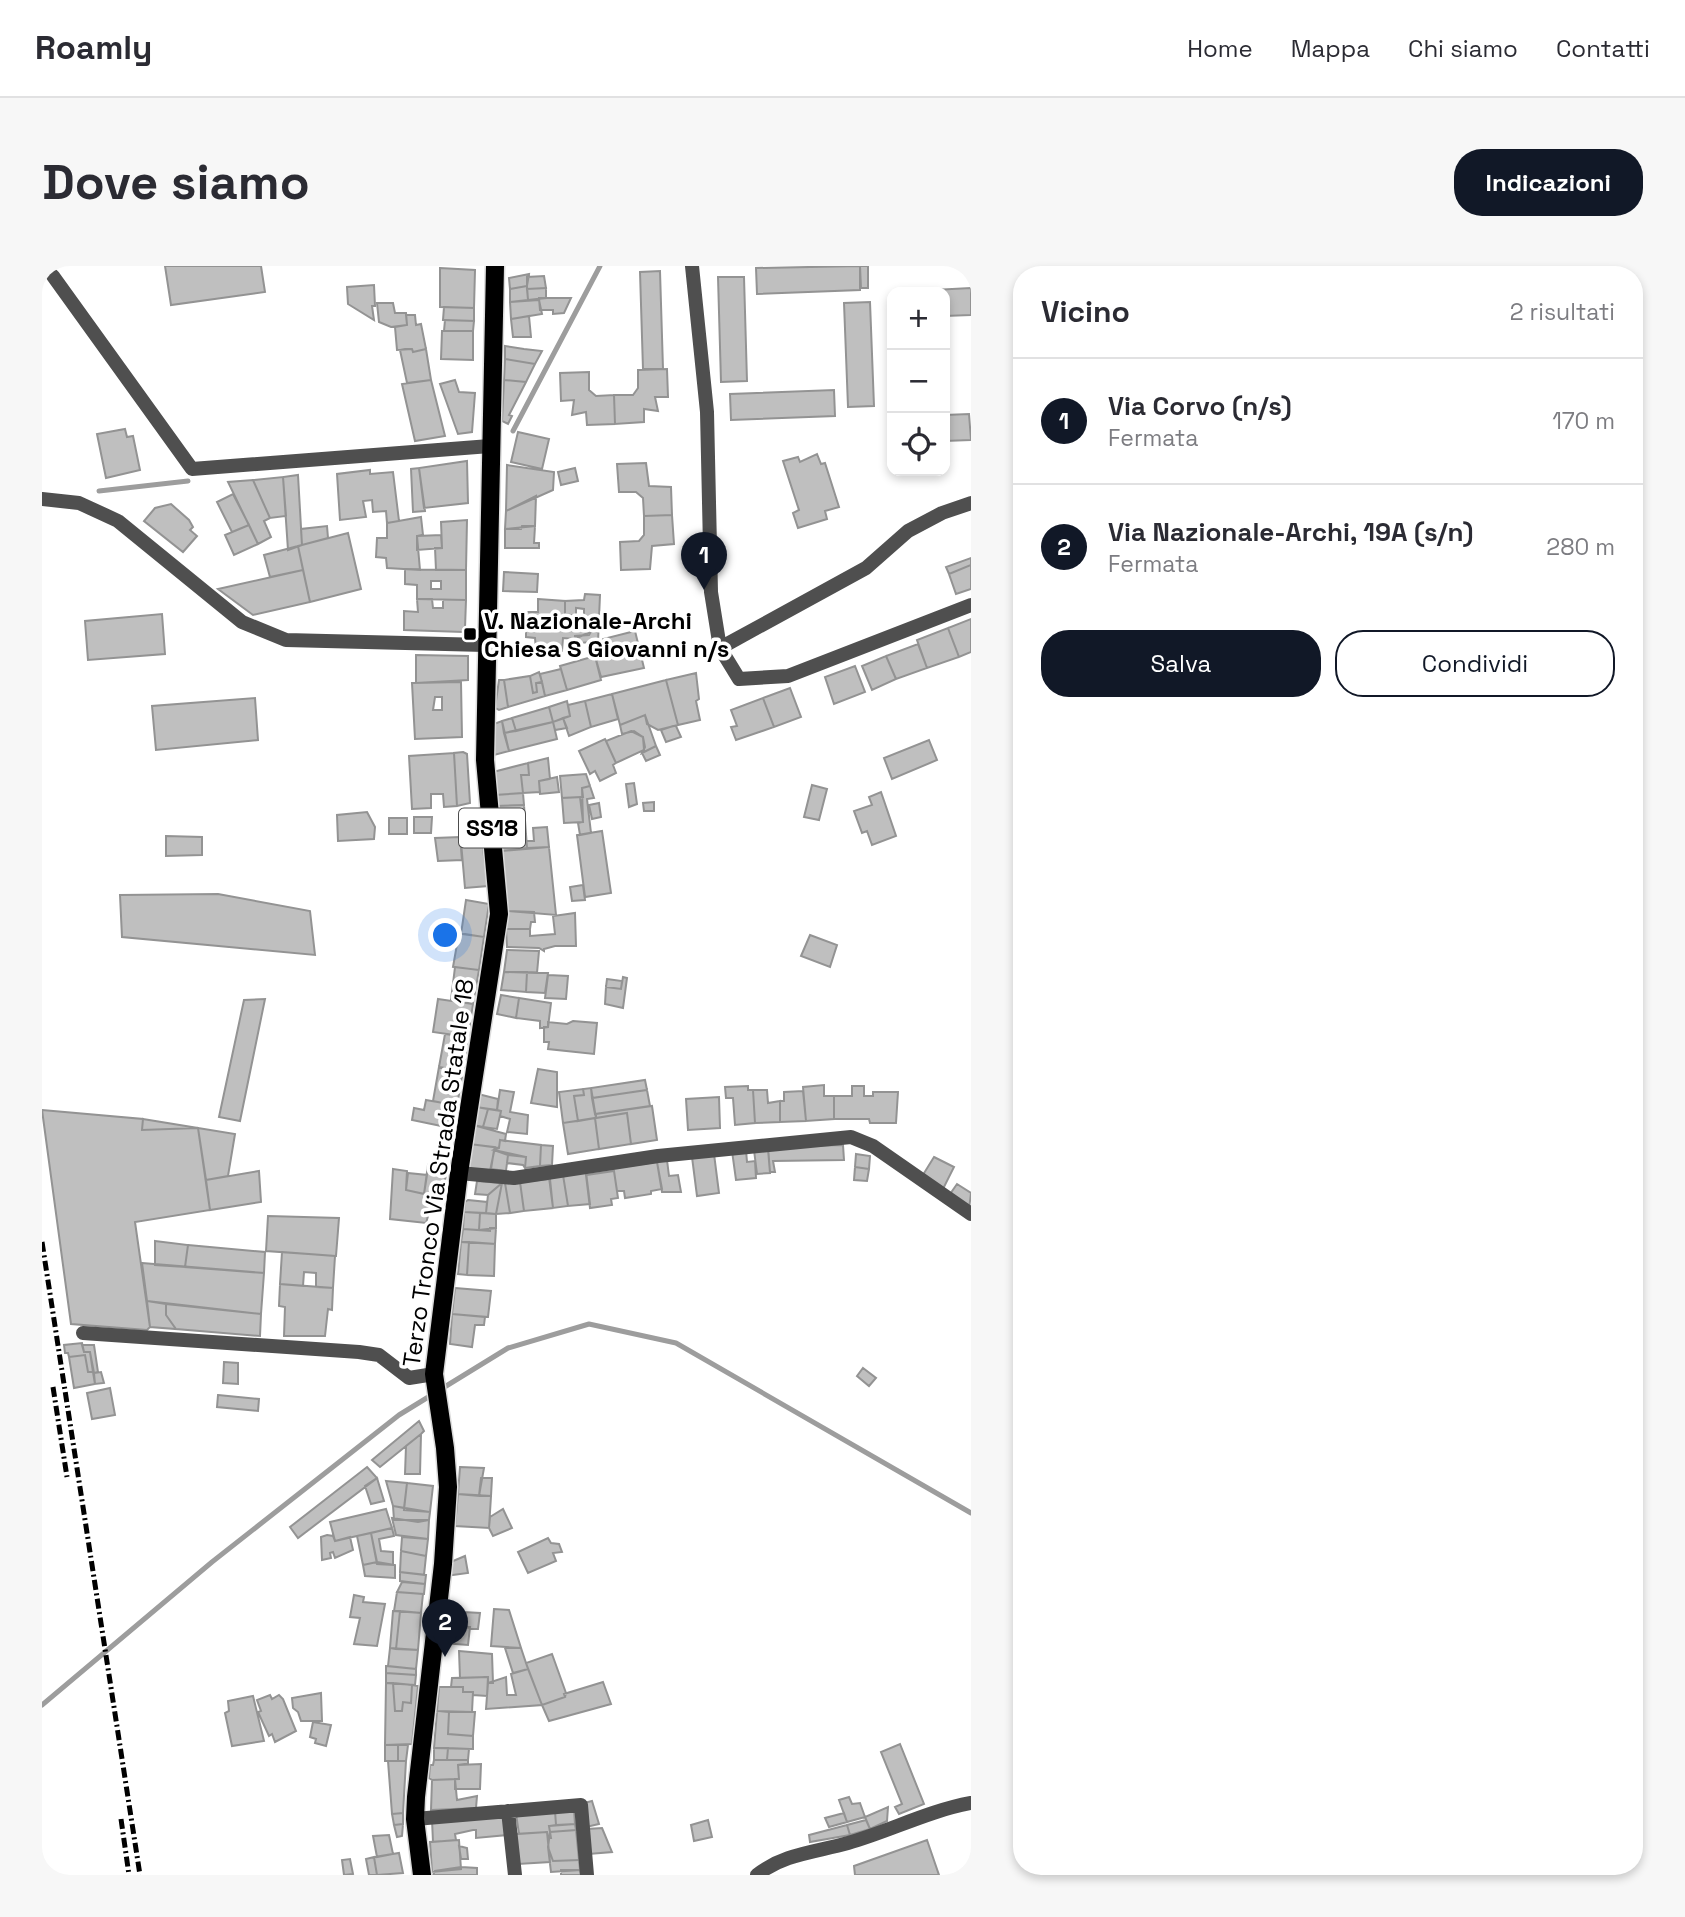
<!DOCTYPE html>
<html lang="it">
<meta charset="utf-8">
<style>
:root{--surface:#fff;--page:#f7f7f7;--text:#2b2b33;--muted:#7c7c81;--line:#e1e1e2;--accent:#111827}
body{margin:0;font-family:"Space Grotesk",sans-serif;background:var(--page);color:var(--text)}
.controls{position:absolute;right:21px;top:21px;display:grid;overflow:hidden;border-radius:14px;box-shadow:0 4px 10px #0003}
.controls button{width:63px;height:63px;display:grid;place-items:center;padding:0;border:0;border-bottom:2px solid var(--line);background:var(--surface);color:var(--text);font:35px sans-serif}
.you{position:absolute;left:404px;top:670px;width:24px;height:24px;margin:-18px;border:5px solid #fff;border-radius:50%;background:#1a73e8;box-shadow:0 0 0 10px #1a73e833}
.badge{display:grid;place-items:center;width:46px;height:46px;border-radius:50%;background:var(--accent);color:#fff;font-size:23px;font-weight:700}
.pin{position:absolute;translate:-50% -58px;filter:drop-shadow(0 2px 4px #0008)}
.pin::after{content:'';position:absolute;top:37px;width:24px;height:21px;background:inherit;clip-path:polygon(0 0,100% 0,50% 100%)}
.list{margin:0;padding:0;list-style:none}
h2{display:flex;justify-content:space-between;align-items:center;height:91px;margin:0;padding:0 28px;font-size:30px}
h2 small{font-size:23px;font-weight:400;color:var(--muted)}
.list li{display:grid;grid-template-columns:46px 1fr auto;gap:21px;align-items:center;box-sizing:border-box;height:126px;padding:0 28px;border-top:2px solid var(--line)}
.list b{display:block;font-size:26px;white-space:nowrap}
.list p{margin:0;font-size:23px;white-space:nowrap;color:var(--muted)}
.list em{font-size:23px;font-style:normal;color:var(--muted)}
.actions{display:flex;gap:14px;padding:21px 28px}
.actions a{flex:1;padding:16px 0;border:2px solid var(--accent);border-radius:28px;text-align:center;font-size:24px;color:var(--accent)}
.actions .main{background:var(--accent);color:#fff}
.icon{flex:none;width:38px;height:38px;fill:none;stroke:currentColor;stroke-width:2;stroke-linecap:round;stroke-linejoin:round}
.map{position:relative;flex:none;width:929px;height:1609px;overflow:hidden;border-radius:28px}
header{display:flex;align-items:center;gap:42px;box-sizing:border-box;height:98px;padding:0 35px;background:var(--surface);border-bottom:2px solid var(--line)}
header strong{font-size:33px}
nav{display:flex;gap:38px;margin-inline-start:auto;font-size:24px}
.intro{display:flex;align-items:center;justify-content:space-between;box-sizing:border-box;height:168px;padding:0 42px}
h1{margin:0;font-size:49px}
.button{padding:18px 32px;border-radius:28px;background:var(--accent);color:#fff;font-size:24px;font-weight:700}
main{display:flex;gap:42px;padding:0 42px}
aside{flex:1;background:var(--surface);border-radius:28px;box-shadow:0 4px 10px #0003}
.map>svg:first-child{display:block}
</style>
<header>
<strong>Roamly</strong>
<nav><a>Home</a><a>Mappa</a><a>Chi siamo</a><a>Contatti</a></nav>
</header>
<div class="intro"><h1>Dove siamo</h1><a class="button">Indicazioni</a></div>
<main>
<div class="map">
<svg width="929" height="1609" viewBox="0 0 929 1609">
<rect width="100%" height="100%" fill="#fff"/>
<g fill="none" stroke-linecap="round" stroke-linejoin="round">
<!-- stream -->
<path stroke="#9d9d9d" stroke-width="5" d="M471 165 558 0
M57 225 146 215
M0 1439 170 1296 357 1149 466 1082 547 1058 634 1077 929 1247"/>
</g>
<!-- building -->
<path fill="#bfbfbf" stroke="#939393" stroke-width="2" fill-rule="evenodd" d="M123 0H219L223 26 129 39Z
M818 0V24L715 28 714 2Z
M818 0H826V22H819Z
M398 2 433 4 432 42 398 41Z
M618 5 621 103H601L598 6Z
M487 8 485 20 468 23 467 12Z
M502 10 504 22 485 23V11Z
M676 11H702L705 115 679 116Z
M332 19 333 40H330L332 54 306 38 305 21Z
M485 20 486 34 468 36V23Z
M504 22V32L486 34 485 23Z
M929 22V49L903 50V26L891 24Z
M497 32H529L522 47 511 48V44H498Z
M497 34 500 48 469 53 468 36Z
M828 36 832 140 806 141 802 37Z
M335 37H351L353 47H364L365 59 349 61 337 56Z
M402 41 432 42V55L401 54Z
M364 49H373L374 59 379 58 384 83 371 86 370 83 355 84 353 61 365 59Z
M487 50 489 71H471L469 53Z
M403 54 432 55 431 65H402Z
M400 65H431V94L399 93Z
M463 80 482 83 500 85 493 98 463 93Z
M363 83H370L371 86 384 83 389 114 365 117 358 84Z
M463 93 493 98 484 116 462 114Z
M625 103 626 131H613L616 145 602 143V156L573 158 572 129H591L596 122V104Z
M547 106V124L554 130 572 129 573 158 545 159 544 146 530 149 532 134 519 135 518 107Z
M389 114 403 170 373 175 360 118Z
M413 114 417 126 433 127 430 166 416 168 398 118Z
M462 114 484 116 467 149 470 150 466 158 460 155Z
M792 124 793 150 689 154 688 128Z
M927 148 929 174 903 175V149Z
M83 163 85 171 91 170 98 204 64 212 55 168Z
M476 166 507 173 500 203 469 196Z
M775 188 779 198 783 197 797 241 783 245 785 253 756 262 751 247 757 244 741 195 756 191 758 196Z
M425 195 426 237 382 242 377 202Z
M604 197 607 220 629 221 630 249 602 250 601 232 594 226H577L575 198Z
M465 199 512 206 511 224 464 245Z
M377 202 383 245 371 246 369 203Z
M533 202 536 215 519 219 516 206Z
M328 204V208L351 206 357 255 345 257 344 245 331 246 330 234 321 235 324 251 298 254 295 208Z
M256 209 260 279 246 284 241 211Z
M241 211 244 250 228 252 211 214Z
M211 214 228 252 222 255 229 271 216 278 186 216Z
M191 228 207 259 190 266 175 236Z
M494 230 493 260 463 263 464 245Z
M129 238 147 254 151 261 148 264 155 270 141 286 102 255 113 242Z
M630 249 632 278 610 280 608 303 579 304 578 276 597 275 602 269V250Z
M379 251 381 269 375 270 378 304 345 302 344 292 334 291 335 272H345V257Z
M425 254 424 304H394L393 282H400L399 256Z
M207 259 216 278 192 289 183 269Z
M285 260 286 272 260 279 259 263Z
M480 260H493L492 277H497V282H463V263H479Z
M306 267 319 323 268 336 256 280Z
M399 269 400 282 375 284V270Z
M256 280 261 304 228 311 222 289Z
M929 292V299L907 308 904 301Z
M929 299V323L914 328 907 308Z
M363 303 424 304V334L375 333V319L363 318ZM389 315H399V323H389Z
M261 304 268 336 211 349 176 323Z
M462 306 496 308 495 326 461 325Z
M543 328 558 329 556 376 532 377 533 370 547 369 551 362 542 351V343L534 342V351L523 348V335L542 334Z
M375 333H390L391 342H401V334H424L423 362 421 366 362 364V345L376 346Z
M496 333 523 335V348L544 352 550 358V365L533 373 521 372 520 385 494 384 493 372 484 371V346H496Z
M120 348 123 388 46 394 43 355Z
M929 353V386L917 391 906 362Z
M906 362 917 391 885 402 875 374Z
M593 365 602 402 559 411 553 390 561 388 558 378 561 373Z
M876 378 885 402 854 413 844 390Z
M374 389 426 390V414L374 417Z
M553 390 559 414 525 424 518 400Z
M844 390 854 413 830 424 820 400Z
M813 400 823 426 792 438 783 411Z
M519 403 525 424 503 430 498 408Z
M497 406 500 416 494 417 495 426 491 427 488 410Z
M654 407 657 433 654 435 658 454 636 459 624 414Z
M488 410 491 427 495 426 494 417 500 416 503 430 466 441 462 414Z
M457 414H462L466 441 457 444 453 442Z
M624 414 636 459 616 464 605 458 603 449 578 459 570 428Z
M419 416 420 471 373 473 370 417ZM393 431H400V444H391Z
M748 422 759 451 732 461 721 432Z
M570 428 576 453 549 461 543 435Z
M213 432 216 474 114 484 110 440Z
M721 432 732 461 694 474 689 461 695 460 689 444Z
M525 435 528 450 511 456 507 441Z
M543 435 549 461 527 470 521 452 528 450 526 439Z
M507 441 511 456 474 465 470 452Z
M603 449 614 480 600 487 603 481 601 471 592 465 580 468 578 459Z
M470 452 474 465 462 467 460 455Z
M521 452 525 462 513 464 511 456Z
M460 455 467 485 452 489V458Z
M511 456 515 473 467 485 462 467Z
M631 460H634L639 471 624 476 619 464Z
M589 465 601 471 602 484 574 497 564 475Z
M563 473 574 497 571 499 574 507 558 515 553 505 548 508 537 485Z
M887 474 895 494 850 513 842 492Z
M614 480 618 489 604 495 600 487Z
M421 486 425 488 428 537 415 540 412 487Z
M412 487 415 540 402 541 401 528H389V542L370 543 367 490Z
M506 492 508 513 497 515 498 526 481 527 479 509H487L486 497Z
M486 497 487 509H479L481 527 453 529 451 506Z
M544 508 548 520 540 522 541 531 520 532 518 510Z
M515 511 517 526 498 528 497 515Z
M592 517 595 538 587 541 584 518Z
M770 519 785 523 777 554 762 551Z
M548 520 552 532 545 533 549 567 538 569 536 557 541 556 540 522Z
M839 526 854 570 830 579 825 565 820 567 812 545 830 539 827 531Z
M481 527 482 539 454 540 453 529Z
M538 531 541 556 522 557 520 532Z
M612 536V545H602L601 537Z
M557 537 559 551 550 553 547 539Z
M482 539 483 554 456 556 454 540Z
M325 546 333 561 332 573 296 575 295 549Z
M372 551H390L389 567H372Z
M347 552H365V568H347Z
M483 554 484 568 458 570 456 556Z
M505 561 507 581 485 582 484 575H492L491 562Z
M560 565 569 627 543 631 535 569Z
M484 568 485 582 459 585 458 570Z
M124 570 160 571V589L124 590Z
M418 571 420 594 396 595 393 572Z
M440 575 446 620 423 622 419 576Z
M507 581 514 649 466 645 459 585Z
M541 619 543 634 530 635 528 621Z
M176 628 268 645 273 689 80 671 78 629Z
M424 634 447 638 442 671 419 668Z
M463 645 492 646 493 656H489L488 663H464Z
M533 647 534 680H513L502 683V685L497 682 465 681 464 663H488V670L513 668 511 650Z
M417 667 442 671 437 704 411 701Z
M768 669 795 679 788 701 759 690Z
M465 684 497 685 495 707 462 706Z
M413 701 437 704 431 738 409 734Z
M462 706H485L484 726 459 724Z
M485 706 506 707 503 727 484 726Z
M506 709 526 710 524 733 503 732Z
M581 711 585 712 581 742 563 738 564 721 579 723Z
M565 713 580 715 579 723 564 721Z
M459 729 477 732 474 752 455 748Z
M477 732 509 737 506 761 498 762V755L474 752Z
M223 733 198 855 177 851 202 734Z
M396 733 431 738 426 771 391 766Z
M531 755 555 757 552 788 506 783 507 776H502V761H506V756L525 758Z
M403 768 426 771 421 805 397 801Z
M397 801 421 805 415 840 391 835Z
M496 803 515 806V841L489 837Z
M603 814 605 824 550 832 549 822Z
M782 819V830H792V853L764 855 761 821Z
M706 820V824H711L713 857 693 859 691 832H684L683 821Z
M810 820H822V830H831V826H856L854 857H828L827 853H792V830H810Z
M549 822 554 852 536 855 532 830 542 829 541 823Z
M541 823 542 829 532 830 536 855 521 857 517 826Z
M458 824 472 826 468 846 486 849 485 868 465 866 468 853 458 850 459 845 455 844Z
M605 824 608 840 553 848 550 832Z
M711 824H725L726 837 738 835V856L713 857Z
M761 825 764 855 738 856V835H742V826Z
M436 828 456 833 455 844 434 841Z
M677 831 678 862 646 864 644 833Z
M384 834 413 839 409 862 370 854 372 842 382 844Z
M610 840 615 874 589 878 585 847 554 852V848Z
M434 841 446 843 441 861 431 859Z
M446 843 459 845 455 863 441 861Z
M0 844 101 853 100 864 156 862 168 944 93 956 108 1061 105 1064 29 1058Z
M585 847 589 878 557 883 553 852Z
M553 852 557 883 526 888 521 857Z
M101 853 156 862 100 864Z
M431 859 464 868 463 875 458 874 457 882 427 878Z
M156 862 193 868 186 910 164 914Z
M458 874 499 879 498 900 483 902 484 891 452 884 457 882Z
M427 878 453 881 448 905 423 902Z
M499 879 511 880 510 899 498 900Z
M801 879 802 894 731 895 733 906H728L726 881Z
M726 883 728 907 715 908 712 884Z
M452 884 466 889 464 905 449 903Z
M704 884 705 896 713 895 714 912 694 914 690 885Z
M672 888 677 927 655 930 650 891Z
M814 888 828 890 827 903 813 901Z
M466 889 484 891 483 902 481 899 465 897Z
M892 891 912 901 901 923 879 912Z
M625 894 627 910 636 909 639 926H620L615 896Z
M615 896 620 923 609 925V928L583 932 582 925H575L572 905 544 909V906Z
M386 899 405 903 400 931 382 928Z
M813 901 827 903 825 915 812 914Z
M351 903 365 905 364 924 392 930 384 957 348 953Z
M217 905 219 936 168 944 164 914Z
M572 905 576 932 569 933 570 939 548 942 544 909Z
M544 906 548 938 526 940 521 909Z
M366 907 385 909 382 928 364 924Z
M521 909 526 940 511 942 507 911Z
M508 913 511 942 482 945 478 916Z
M435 915 460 917 446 929 433 928Z
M478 916 482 945 468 947 463 917Z
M460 917H463L468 947 454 948Z
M460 917 454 948 444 947 446 929Z
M915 918 929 927 927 943 906 931Z
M426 934 445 936 444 947 422 946 423 936Z
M422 946 438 947 437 964 421 963Z
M438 947 454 948V962L437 964Z
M226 950 297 952 294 990 224 985Z
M448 962H454L453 978 419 976 421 963 448 965Z
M113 975 146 979 143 1001 113 999Z
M419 976H427L425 1009 416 1008Z
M427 976 453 978 452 1010 425 1009Z
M146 979 223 986 222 1007 143 1001Z
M240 986 293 990 291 1022 274 1021V1007L262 1006 261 1020 238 1018Z
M100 997 222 1007 219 1048 105 1035Z
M238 1018 291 1022 290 1044 286 1043 283 1070H242L243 1041 237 1040Z
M413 1022 449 1025 446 1051 410 1048Z
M105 1035 124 1038V1049L134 1063 108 1061Z
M124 1038 219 1048 218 1070 134 1063 124 1049Z
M410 1048 443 1051 442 1059H433L430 1081 408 1078Z
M40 1077 42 1086H48L51 1106H46L43 1089 27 1091 26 1087H23L22 1079Z
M40 1079H52L56 1106 52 1107 48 1086H42Z
M43 1089 46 1106H51L53 1118 32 1122 27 1091Z
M182 1096 196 1097V1118L181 1117Z
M821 1102 834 1112 827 1120 815 1110Z
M59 1106 62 1117 53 1118 52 1107Z
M68 1122 73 1149 50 1153 45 1127Z
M176 1129 217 1133 216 1145 175 1141Z
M377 1155 382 1165 379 1168 338 1201 330 1194Z
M379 1168 378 1208H363L364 1180Z
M325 1201 335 1212 256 1272 248 1261Z
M418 1201 442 1202 437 1230 416 1228Z
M335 1212 342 1235 329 1238 323 1220Z
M439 1212H450L449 1230H437Z
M344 1215 365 1217 362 1242 351 1240Z
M365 1217 391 1220 388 1246 362 1244Z
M416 1228 449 1230 447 1262 413 1260Z
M351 1240 388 1246 387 1254H352Z
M344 1243 350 1262 293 1275 288 1256Z
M461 1243 470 1262 451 1270 447 1262 448 1251Z
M350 1252 376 1256 387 1254 386 1273 354 1269Z
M350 1262 352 1270 337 1273 339 1285 351 1286V1299L335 1298 329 1267Z
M329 1267 335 1296 321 1299 315 1270Z
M285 1269 291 1270 293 1275 308 1271 311 1284 293 1292 291 1286 288 1287 289 1292 280 1294 279 1271Z
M360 1271 386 1273 384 1290 359 1285Z
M506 1272 509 1277 517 1278 520 1286 511 1287 514 1295 486 1307 476 1286Z
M359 1285 384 1290 382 1309 358 1306Z
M423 1290 426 1307 403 1310 404 1298Z
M335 1296 353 1299V1312L323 1310 321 1299Z
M358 1306 384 1309 383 1318 358 1315Z
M360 1316 383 1318 382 1328 355 1326Z
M355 1326 381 1328 379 1347 352 1345Z
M312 1329 322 1331 321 1336 343 1338 335 1380 312 1378 318 1352 308 1351Z
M452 1343 467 1344 479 1382 449 1380Z
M351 1345H358L354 1383 348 1382Z
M358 1345 379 1347 376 1384 354 1383Z
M405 1345 421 1346 420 1361H428L426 1379 401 1377Z
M421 1346 438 1347 436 1363 420 1361Z
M348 1382 376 1384 374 1403 346 1400Z
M463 1382H479L486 1403 471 1407Z
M417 1385 450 1388 451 1417H446V1411L418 1412Z
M510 1388 524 1427 523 1431 500 1439 484 1397Z
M344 1400 374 1403V1409L344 1407Z
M486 1403 500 1439 444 1443 446 1417 464 1411 465 1429H474L469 1408Z
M344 1407 374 1409 373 1419 344 1417Z
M446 1411 445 1430 431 1429V1426H421V1421H409L410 1412Z
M561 1416 569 1438 507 1455 500 1439 523 1431 522 1428Z
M344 1417H351L353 1445H360L361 1436 369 1437 370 1419 376 1420 370 1478 343 1479Z
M351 1417 370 1419 369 1437 361 1436 360 1445H353Z
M397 1421H421V1426H431L430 1446 395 1445Z
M279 1427 280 1455H259L256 1446 251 1442 250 1432Z
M228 1429 230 1433 237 1429 241 1433 254 1465 233 1476 230 1468 227 1470 216 1446 219 1445 215 1434Z
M211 1430 222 1475 190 1480 183 1447 187 1445 186 1435Z
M395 1445 407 1446 406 1468 431 1470V1483L392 1482Z
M407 1446H433L431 1470 406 1468Z
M271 1456 289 1459 284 1480 273 1477 274 1473 268 1471Z
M858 1478 882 1538 857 1548 853 1541 860 1538 839 1486Z
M343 1479H356V1495H343Z
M356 1479H366L364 1495H356Z
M392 1482H406L405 1494H392Z
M406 1482 427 1483 426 1494H405Z
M392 1494H426V1498L416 1499 417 1513 390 1514 387 1512 388 1499H391Z
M346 1495H364L361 1547 350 1548Z
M439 1498 438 1523H413V1513H417L416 1499Z
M413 1513 415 1534 435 1530 434 1542 389 1544 390 1514Z
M807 1531 810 1538 818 1537 823 1551 805 1556 797 1534Z
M550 1535 557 1558 544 1561 542 1537Z
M846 1541 845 1555 828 1563 823 1551Z
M532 1544 533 1558 514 1559 513 1545Z
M513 1545 514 1559 507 1560 509 1572H506L505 1566 477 1568 474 1548Z
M463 1546 465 1569 434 1572V1564H431L413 1568 414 1574 391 1576 390 1554Z
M361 1547V1558L352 1559 350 1548Z
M802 1547 805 1556 787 1561 783 1552Z
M666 1554 670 1571 652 1575 649 1559Z
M824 1554 828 1563 808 1569 805 1559Z
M361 1558 360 1570 355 1571 352 1559Z
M533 1558 534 1564 508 1566 507 1560Z
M805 1559 808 1569 768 1576 767 1569Z
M560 1562 570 1586 547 1588 545 1563Z
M534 1564 537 1594 511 1595 506 1581 508 1566Z
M505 1566 508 1596 476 1598 473 1568Z
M347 1569 351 1588 335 1591 331 1570Z
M417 1574 419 1603 390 1606 388 1576Z
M885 1574 897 1609H813L812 1600Z
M417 1580 425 1582 426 1593H419Z
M506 1581 511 1595 537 1594 538 1604 509 1606Z
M357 1587 361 1607 335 1609 332 1591Z
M332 1591 335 1609H327L324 1593Z
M308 1593 311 1608 302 1609 300 1594Z
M419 1601 435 1602V1609H391L393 1605Z
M519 1604H538L539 1609H519Z"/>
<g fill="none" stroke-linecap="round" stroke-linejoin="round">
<defs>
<path id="primary" d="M380 1609 373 1553 374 1531 401 1298 406 1221 403 1182 392 1108 417 907 457 648 443 494 453 0"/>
</defs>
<!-- primary casing -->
<use href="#primary" stroke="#dbdbdb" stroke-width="21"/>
<!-- minor -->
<path stroke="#4f4f4f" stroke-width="14" d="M650 0 665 146 669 326 678 382 697 413 746 410 929 339
M11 10 150 203 448 180
M678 382 824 302 866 265 900 247 929 237
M417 907 472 912 616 890 809 871 831 880 929 948
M41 1067 317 1086 337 1089 367 1112 392 1108
M466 1545 473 1609
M373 1553 539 1539 545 1609
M715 1609C741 1588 774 1586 806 1577 848 1565 886 1545 929 1537"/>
<!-- tertiary -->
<path stroke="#4f4f4f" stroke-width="14" d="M0 233 37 237 76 255 200 356 244 374 443 379"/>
<!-- primary -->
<use href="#primary" stroke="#000" stroke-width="18"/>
<!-- rail -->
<path stroke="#000" stroke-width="5" stroke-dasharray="10 3.5 2 3.5" stroke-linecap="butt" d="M0 976 98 1609
M11 1121 25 1211
M79 1553 87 1609"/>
</g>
<!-- markers -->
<rect fill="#000" stroke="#fff" stroke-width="2.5" x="421" y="361" width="14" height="14" rx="3.5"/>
<g text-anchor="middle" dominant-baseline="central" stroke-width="7" stroke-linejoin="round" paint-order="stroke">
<!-- shield labels -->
<rect fill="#fff" stroke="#4c4c4c" stroke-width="2" x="417" y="542.5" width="66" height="39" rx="5"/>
<g font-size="23" font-weight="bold" fill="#000">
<text x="450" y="562">SS18</text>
</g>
<!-- poi labels -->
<g font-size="24" font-weight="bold" fill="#000" stroke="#fff" text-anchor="start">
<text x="442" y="354">V. Nazionale-Archi<tspan x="442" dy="28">Chiesa S Giovanni n/s</tspan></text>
</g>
<!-- street labels -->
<g font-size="24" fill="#000" stroke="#fff">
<text transform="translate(396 907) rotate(-82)">Terzo Tronco Via Strada Statale 18</text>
</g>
</g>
</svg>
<div class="controls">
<button>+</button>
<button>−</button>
<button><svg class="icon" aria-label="locate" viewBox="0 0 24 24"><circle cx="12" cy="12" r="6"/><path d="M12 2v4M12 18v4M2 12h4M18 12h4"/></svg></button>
</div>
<div class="you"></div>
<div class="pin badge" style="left:662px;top:324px">1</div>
<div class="pin badge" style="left:403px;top:1391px">2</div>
</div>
<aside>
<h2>Vicino<small>2 risultati</small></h2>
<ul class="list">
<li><span class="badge">1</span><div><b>Via Corvo (n/s)</b><p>Fermata</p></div><em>170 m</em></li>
<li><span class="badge">2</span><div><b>Via Nazionale-Archi, 19A (s/n)</b><p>Fermata</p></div><em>280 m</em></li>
</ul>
<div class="actions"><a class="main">Salva</a><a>Condividi</a></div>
</aside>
</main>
